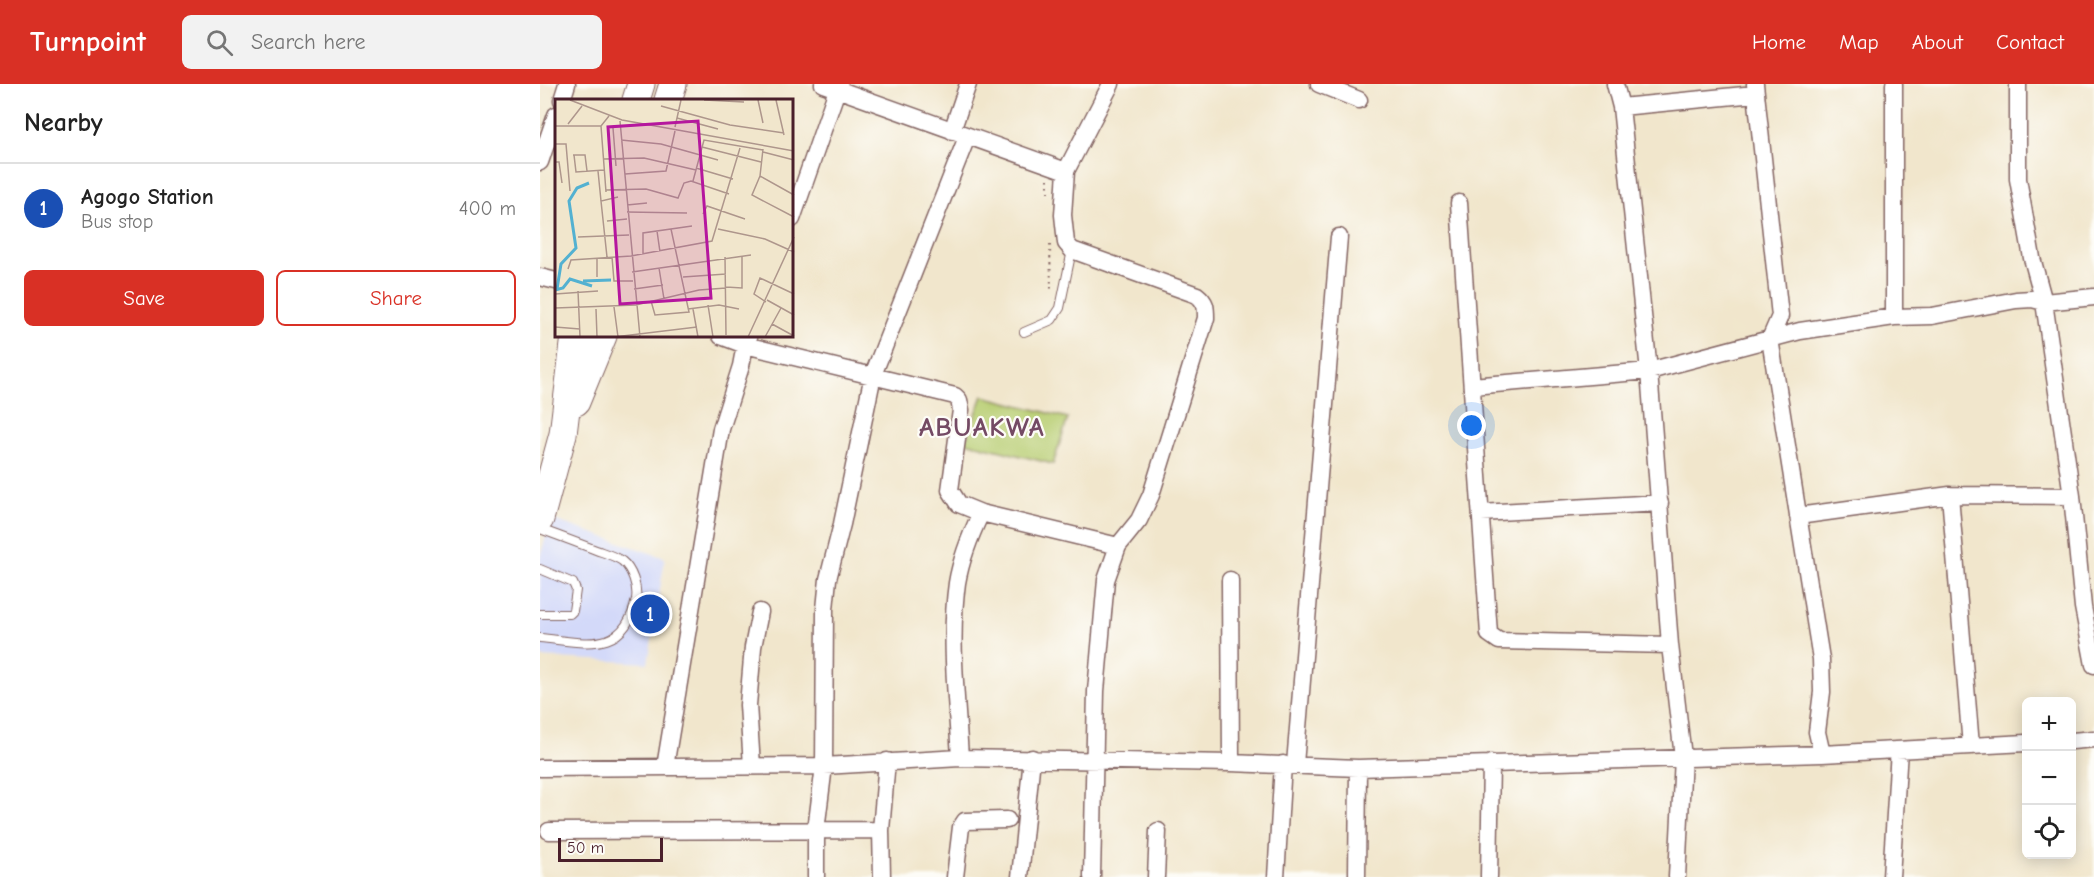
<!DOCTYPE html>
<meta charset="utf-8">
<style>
:root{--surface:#fff;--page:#f2f2f2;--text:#222;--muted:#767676;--line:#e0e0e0;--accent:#d93025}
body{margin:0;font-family:"Comic Neue",sans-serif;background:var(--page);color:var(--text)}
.controls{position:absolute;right:18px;bottom:18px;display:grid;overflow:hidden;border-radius:9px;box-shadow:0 3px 15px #0003}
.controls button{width:54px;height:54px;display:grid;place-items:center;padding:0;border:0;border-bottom:2px solid var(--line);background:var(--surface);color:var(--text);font:30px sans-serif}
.scale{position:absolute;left:18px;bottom:15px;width:105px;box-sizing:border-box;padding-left:6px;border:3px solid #4a1f2b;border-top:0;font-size:16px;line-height:21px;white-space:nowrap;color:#4a1f2b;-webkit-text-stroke:4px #fdfcf7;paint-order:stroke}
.you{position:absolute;left:932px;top:342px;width:21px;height:21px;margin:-15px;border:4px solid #fff;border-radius:50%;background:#1a73e8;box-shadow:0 0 0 9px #1a73e833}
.badge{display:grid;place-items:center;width:39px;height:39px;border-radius:50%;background:var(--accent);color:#fff;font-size:20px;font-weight:700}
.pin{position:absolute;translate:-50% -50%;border:3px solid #fff;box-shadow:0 2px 6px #0006}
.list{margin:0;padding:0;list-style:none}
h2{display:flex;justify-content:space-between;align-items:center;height:78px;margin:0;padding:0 24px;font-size:26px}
h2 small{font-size:20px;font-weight:400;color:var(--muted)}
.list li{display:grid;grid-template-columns:39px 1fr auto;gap:18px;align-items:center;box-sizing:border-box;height:90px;padding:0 24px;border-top:2px solid var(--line)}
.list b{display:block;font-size:22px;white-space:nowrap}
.list p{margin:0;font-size:20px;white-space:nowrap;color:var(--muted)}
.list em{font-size:20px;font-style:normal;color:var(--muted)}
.actions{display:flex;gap:12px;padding:18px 24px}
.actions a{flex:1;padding:14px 0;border:2px solid var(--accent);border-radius:9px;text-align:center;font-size:21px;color:var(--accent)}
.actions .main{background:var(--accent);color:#fff}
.icon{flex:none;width:33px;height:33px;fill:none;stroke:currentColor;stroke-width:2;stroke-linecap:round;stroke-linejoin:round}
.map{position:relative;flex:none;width:1554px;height:793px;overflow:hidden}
header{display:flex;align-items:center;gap:36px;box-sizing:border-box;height:84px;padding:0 30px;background:var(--accent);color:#fff}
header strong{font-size:28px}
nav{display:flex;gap:33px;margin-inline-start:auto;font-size:21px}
.search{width:420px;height:54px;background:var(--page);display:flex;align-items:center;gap:15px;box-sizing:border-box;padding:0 21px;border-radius:9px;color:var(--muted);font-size:22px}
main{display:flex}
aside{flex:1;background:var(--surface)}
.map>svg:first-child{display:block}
</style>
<header>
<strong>Turnpoint</strong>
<div class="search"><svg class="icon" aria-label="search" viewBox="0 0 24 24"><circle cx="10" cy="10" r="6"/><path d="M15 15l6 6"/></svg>Search here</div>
<nav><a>Home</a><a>Map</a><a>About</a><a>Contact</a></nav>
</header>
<main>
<aside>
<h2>Nearby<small></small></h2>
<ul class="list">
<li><span class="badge" style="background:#1a4fb4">1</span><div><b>Agogo Station</b><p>Bus stop</p></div><em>400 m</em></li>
</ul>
<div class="actions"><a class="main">Save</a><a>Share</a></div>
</aside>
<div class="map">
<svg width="1554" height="793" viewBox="0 0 1554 793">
<rect width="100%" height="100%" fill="#fdfcf7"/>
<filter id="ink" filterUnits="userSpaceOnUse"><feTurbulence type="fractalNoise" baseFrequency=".0167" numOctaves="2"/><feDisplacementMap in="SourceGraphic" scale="12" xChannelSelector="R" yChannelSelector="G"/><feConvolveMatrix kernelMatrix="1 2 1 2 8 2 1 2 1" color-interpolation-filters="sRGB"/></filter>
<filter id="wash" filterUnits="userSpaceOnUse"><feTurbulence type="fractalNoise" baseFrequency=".008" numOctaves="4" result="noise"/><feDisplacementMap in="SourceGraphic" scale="24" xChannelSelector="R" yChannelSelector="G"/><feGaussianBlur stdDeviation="1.35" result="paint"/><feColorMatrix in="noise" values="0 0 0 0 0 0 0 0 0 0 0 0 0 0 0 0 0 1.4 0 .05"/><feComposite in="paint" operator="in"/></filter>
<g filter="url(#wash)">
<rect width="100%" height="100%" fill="#f1e6cc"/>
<!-- built -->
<path fill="#d3d9f9" d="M11 435 125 474 108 579 0 573V473Z"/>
<!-- green -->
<path fill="#b7cd71" stroke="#80764e" stroke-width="1.5" d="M443 312 528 334 513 380 425 358Z"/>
</g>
<g filter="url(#ink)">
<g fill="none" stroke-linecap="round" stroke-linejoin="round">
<defs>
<path id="service" d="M484 248 512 236 520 224 532 166
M0 445C19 452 38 459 56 466 64 469 75 472 82 477 92 485 98 503 96 515 85 572 44 558 0 554
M0 485 33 499 36 506 33 527 30 530H0"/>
<path id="minor" d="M283 0 526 87
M779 0 819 16
M1075 0 1081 23 1109 287 1130 561 1143 673 1137 793
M1215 0 1240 232 1230 255 1281 575 1282 608 1277 648 1282 670
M1478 0V95L1492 174 1504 218 1532 412 1543 523 1554 581
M22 16 27 0
M1081 23 1215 10
M412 47 428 0
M0 78 16 31
M919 119 949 550 959 557 1130 561
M252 135 299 0
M0 193 16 197
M1354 233V0
M181 252 205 261 415 312 419 316 421 326 410 406 419 420 441 429C431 450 421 475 417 499 409 556 417 617 420 674
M932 302 1109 287 1260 247 1354 233 1392 232 1476 216 1492 215 1504 218 1554 213
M1410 411 1431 662
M441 429 578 462
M941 429 1120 419
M1258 432 1410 411 1532 412
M690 496 691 679
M1532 657 1554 655
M755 680 799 153
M212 682 208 621 213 563 220 528
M125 683 181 345 201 282 205 261 209 253
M0 684 284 682 420 674 691 679 818 684 1282 670 1486 659
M9 747 341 746
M276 793V746L284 682 285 525 288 495 302 440 333 291 427 53
M342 793 341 746 347 677
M415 793 421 743 425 737 467 736
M480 793 492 674
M552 793 556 607 566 496 578 462 599 436 611 411 666 234C666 223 666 218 657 211L532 166 526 159 523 131 526 87 571 0
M616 793 618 747
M736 793 743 680
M817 793 818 684
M949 793 951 679
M1351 793 1359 666"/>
<path id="primary" d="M96 16 101 0
M128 16 133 0
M36 318 63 252
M0 435 23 350 35 252"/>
</defs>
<!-- service casing -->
<use href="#service" stroke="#846563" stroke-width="10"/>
<!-- minor casing -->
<use href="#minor" stroke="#846563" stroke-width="19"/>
<!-- primary casing -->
<use href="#primary" stroke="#846563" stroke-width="29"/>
<!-- path -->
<path stroke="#846563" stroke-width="2" stroke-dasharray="1.5 4.5" stroke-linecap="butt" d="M508 95V108
M510 161 511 206"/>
<!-- service -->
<use href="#service" stroke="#fff" stroke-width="8"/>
<!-- minor -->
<use href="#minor" stroke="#fff" stroke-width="16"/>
<!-- primary -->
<use href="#primary" stroke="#fff" stroke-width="27"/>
</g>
</g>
<g text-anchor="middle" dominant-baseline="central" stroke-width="4.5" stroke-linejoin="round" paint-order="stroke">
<!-- district labels -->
<g font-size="27" font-weight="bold" letter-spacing="1.5" fill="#744a64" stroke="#fdfcf7">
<text x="442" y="343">ABUAKWA</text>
</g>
</g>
<!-- overview -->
<g transform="translate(15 15)">
<rect width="238" height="238" fill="#f1e6cc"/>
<path fill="none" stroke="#53b1d1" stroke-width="3" d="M28 182 56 181M2 190 6 165 21 149 14 102 22 89 34 84M0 191 8 189 15 180 37 187"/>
<path fill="none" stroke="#ae968c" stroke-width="1.5" d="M15 1 67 21 239 52M149 1 189 3M203 1 208 24M221 1 229 36M106 7 175 26 229 34M122 19 163 30M65 22 85 238M13 25 27 7M0 27H46L54 17M46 27 51 93M120 28 126 1M53 29 57 83M58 29 61 67M66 41 106 45 163 61M0 45H11L15 92M147 48 206 63M208 50 205 77 239 96M208 53 239 61M18 56H30L32 72M19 56 21 73 49 71M48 60 89 59 141 71M0 63H4L7 84M141 69 178 80M43 72 46 102M70 75 111 72 120 32M205 77 197 96 239 118M138 82 149 41 208 51M51 91 91 90 123 99 129 84 136 82 174 95M72 106 92 104M72 113 132 114M148 115 152 107 190 120M52 122 72 120M163 130 210 140 239 153M102 132 105 153M23 138 74 136M88 155V134L137 127M52 158 46 102 63 98M57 158 59 182H78M170 158 171 236M42 159V178M104 169 109 200M13 170 16 161 76 157 157 142 185 49M77 173 196 156M128 178 171 175M171 188 187 189V157M79 190 108 186M23 192 25 238M0 195 43 192M212 201 239 216M96 202 100 216 134 213 116 130M211 203 199 195 205 179 239 195M153 206 158 238M59 208 63 238M0 209 81 206 144 191 171 189M41 210 42 238M133 210 164 206 184 210M138 210 143 238M217 225 239 237M0 228 25 230M59 238 142 228M193 238 239 138M210 238 226 209"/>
<path fill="#b5179e" fill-opacity="0.15" stroke="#b5179e" stroke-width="3" d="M143 22 156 199 65 205 53 28Z"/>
<rect width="238" height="238" fill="none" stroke="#4a1f2b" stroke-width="3"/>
</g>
</svg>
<div class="controls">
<button>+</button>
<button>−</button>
<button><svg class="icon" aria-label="locate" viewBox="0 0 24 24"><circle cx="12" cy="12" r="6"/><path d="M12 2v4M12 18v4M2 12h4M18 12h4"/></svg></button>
</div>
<div class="scale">50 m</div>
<div class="you"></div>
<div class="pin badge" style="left:110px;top:530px;background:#1a4fb4">1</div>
</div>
</main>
